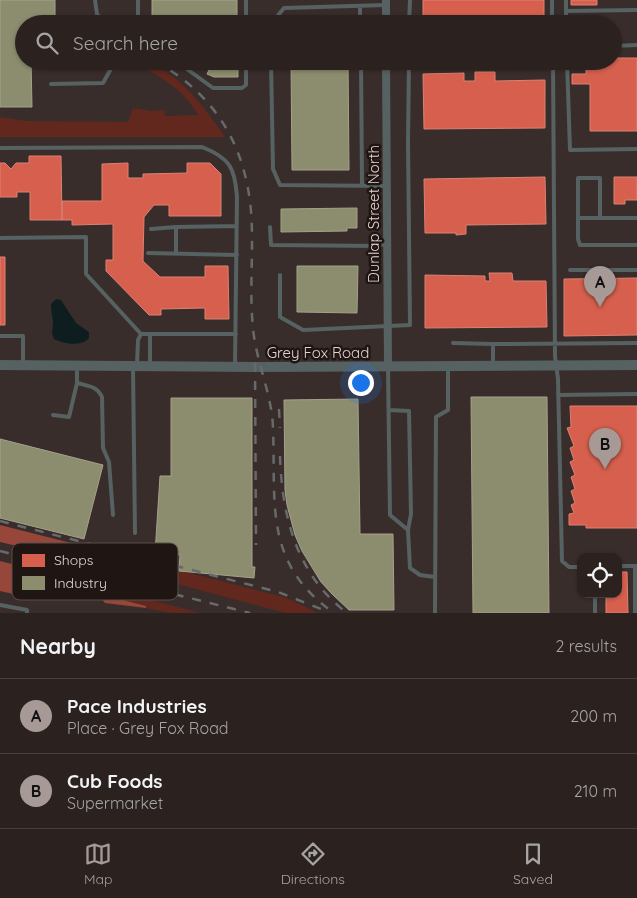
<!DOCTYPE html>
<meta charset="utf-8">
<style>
:root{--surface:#2b2220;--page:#372f2d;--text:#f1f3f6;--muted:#a6a4a5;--line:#473f3e;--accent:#a79996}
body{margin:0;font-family:Quicksand,sans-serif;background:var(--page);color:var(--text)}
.controls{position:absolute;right:15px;bottom:15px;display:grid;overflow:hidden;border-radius:10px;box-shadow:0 1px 4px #0004}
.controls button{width:45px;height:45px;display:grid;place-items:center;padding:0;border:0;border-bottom:1px solid var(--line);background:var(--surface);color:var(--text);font:25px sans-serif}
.you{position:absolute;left:360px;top:382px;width:18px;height:18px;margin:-12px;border:4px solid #fff;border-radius:50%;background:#1a73e8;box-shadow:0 0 0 8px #1a73e833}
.badge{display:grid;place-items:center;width:32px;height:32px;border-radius:50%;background:var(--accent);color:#111;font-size:16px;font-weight:700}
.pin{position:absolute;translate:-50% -41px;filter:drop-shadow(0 1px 2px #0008)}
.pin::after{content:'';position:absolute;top:26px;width:18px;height:15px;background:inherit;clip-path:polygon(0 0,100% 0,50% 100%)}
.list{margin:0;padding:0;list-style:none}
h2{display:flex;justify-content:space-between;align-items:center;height:65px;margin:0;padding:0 20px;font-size:21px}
h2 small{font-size:16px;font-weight:400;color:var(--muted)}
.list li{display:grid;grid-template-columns:32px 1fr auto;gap:15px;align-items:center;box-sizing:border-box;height:75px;padding:0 20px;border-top:1px solid var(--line)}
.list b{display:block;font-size:19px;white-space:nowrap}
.list p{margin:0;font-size:16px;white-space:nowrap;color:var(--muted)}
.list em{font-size:16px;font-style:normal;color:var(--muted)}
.icon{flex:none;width:28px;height:28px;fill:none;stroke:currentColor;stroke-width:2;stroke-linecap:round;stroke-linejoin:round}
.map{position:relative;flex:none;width:637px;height:613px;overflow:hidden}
.search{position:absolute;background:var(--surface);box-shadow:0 1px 4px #0004;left:15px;right:15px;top:15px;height:55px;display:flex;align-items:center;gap:12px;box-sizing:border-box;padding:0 18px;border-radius:28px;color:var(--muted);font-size:19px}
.sheet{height:215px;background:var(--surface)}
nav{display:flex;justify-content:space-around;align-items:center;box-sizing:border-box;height:70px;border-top:1px solid var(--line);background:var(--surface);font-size:14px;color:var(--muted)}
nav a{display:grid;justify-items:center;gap:2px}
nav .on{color:var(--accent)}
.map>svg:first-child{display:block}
</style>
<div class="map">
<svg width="637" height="613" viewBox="0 0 637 613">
<rect width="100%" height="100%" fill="#392d2b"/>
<!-- green -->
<path fill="#62271d" d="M130 61C173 61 203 106 225 137H0V117L26 121 128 122 133 108 151 111 164 110 165 116 198 115C185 90 156 73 130 61Z
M162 566 287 598 318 613H286L158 579Z
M110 589 200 613H171L146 608V606L111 597Z"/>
<!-- forest -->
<path fill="#97473a" d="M0 525 162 566 158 579 0 542Z
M0 561 110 589 111 597 146 606V608L105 603 98 594 79 589 37 588 36 599 0 591Z"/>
<!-- water -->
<path fill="#0e1e20" d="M56 299 61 300 76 323 89 332V338C82 347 64 344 54 339L52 334 53 322 51 308V304Z"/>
<!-- shops -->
<path fill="#d6604d" stroke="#da8274" d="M423 0H544V24H423Z
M571 0H597V5H571Z
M613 58H637V131H590V84H572V74H586V61H613Z
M475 72H495V81L545 80V128L424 129 423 74 464 73V81H475Z
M29 156H61L62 220H30V192H17V197H0V163H5L11 169 16 163H29Z
M128 163V178H143V174L187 173V163H210L221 174V216H169V205H154L144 217 143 261 160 277H205V266H228L229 319H205V308L161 309V315H149L106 271V260H113V224L72 225V220H62V201H102V164Z
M545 177 546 224 466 225V234L456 235V233H425L424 179Z
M614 177H637V200H625V204H614Z
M0 257H5V325H0Z
M489 273H512L513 281H546L547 327 425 328V275L485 276V281H490Z
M637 278V335L564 336V279Z
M570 406H637V528H586V525H569V514L574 513 571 505 575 503 571 491 575 489 571 477 575 475 570 462 574 460 570 448 574 446 567 428 571 427Z
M618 572H627L628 613H606V594H618Z"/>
<!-- industry -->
<path fill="#8c8c6e" stroke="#a6a18b" d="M0 0H55V24H24V61H31L32 107H0Z
M152 0H237V24H152Z
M348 18V24H291V19Z
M191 61H238V77H214L207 74 209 70 191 63Z
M291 61H348L349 170H292Z
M357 208V228H347V231L281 232V209Z
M297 266H358L357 313 297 312Z
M471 397H547L549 613H473Z
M171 398H252V567H255L254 578 179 571 180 555 155 554 160 476H171Z
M358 399 360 534H393L394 610H349L332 594 321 582 302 551 295 535 287 505 285 490 284 400Z
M0 439 103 465 84 539 0 518Z"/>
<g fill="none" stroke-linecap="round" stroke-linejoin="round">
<!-- service -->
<path stroke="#566162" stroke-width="4" d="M95 0 97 14 106 24
M246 0V24
M552 0V24
M566 0V11
M360 6V24
M138 24V0
M271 24 284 8 386 5
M409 24 410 0
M566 24V11L637 10
M613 46 637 45
M176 61 213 88H242L246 85V61
M271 61 273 169 280 185 387 186
M361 61 362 186
M553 61 555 356 558 379 562 561 569 567H581
M567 61 570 150 637 149
M51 84 103 83 112 67V61
M0 148 202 147C230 158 235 168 237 197L235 366
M578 218V239L580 245H637
M600 218V178H578V218H637
M270 227 271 245 378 246 387 243
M151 229 176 227 236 226
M0 238 86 237V274L141 334H236
M148 253 237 255
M176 253V227
M570 270H637
M280 275V317L303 330 410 325 408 142 409 61
M150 335V365
M0 336H23V365
M453 343 493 344
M137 365 138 340 141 334
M493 365V344L637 343
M77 367V383C88 386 97 386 102 397L103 448 109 462 113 515
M133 367 135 533
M388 368 390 515 408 530 410 568 420 575 435 577
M558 395 637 394
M389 410 409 411 411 514 408 530
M53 415 69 417 77 383
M618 566H636
M635 566V613
M595 594V613
M0 605 27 610V613
M435 613 436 417 448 410V368"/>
<!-- minor -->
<path stroke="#566162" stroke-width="8" d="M386 0V24
M386 61 388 366"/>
<!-- tertiary -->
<path stroke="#566162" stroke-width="10" d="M0 365 260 367 637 365"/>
<!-- rail -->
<path stroke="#676a6b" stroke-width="2.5" stroke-dasharray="9 9" stroke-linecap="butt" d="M155 61C214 94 245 143 251 211 254 249 249 289 253 328 256 362 272 394 273 428 276 504 263 563 334 613
M255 363 256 545
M279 409 280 428
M280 456C282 516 296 574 347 613
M0 521 278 592 326 611
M0 551 250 613"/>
</g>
<g text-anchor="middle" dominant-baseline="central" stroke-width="5" stroke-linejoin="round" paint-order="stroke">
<!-- street labels -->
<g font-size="15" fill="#e2d3d0" stroke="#1f1513">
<text transform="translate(373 214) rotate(-90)">Dunlap Street North</text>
<text x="318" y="352">Grey Fox Road</text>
</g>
</g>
<!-- legend -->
<rect x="12" y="543" width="166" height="57" rx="8" fill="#1f1513" stroke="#5a4e4c" stroke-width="1"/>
<rect x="22" y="554" width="23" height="13" fill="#d6604d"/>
<rect x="22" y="576" width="23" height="14" fill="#8c8c6e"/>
<g font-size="14" fill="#e2d3d0">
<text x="54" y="565">Shops</text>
<text x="54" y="588">Industry</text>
</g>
</svg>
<div class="controls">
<button><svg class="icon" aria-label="locate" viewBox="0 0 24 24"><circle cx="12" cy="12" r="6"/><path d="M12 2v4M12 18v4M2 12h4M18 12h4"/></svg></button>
</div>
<div class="you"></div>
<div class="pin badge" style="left:600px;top:307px">A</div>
<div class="pin badge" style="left:605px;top:469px">B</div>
<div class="search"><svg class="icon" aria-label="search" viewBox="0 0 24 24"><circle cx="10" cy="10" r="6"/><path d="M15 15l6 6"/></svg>Search here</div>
</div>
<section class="sheet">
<h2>Nearby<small>2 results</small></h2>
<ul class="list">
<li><span class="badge">A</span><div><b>Pace Industries</b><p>Place · Grey Fox Road</p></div><em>200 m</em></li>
<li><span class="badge">B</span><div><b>Cub Foods</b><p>Supermarket</p></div><em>210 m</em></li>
</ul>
</section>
<nav>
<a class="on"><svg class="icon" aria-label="map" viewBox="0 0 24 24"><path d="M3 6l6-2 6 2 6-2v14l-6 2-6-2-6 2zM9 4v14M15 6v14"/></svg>Map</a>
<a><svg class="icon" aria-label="directions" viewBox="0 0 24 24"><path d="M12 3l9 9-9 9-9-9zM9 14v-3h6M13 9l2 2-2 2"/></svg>Directions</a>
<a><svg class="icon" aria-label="saved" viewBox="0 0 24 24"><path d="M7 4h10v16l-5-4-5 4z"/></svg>Saved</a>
</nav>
